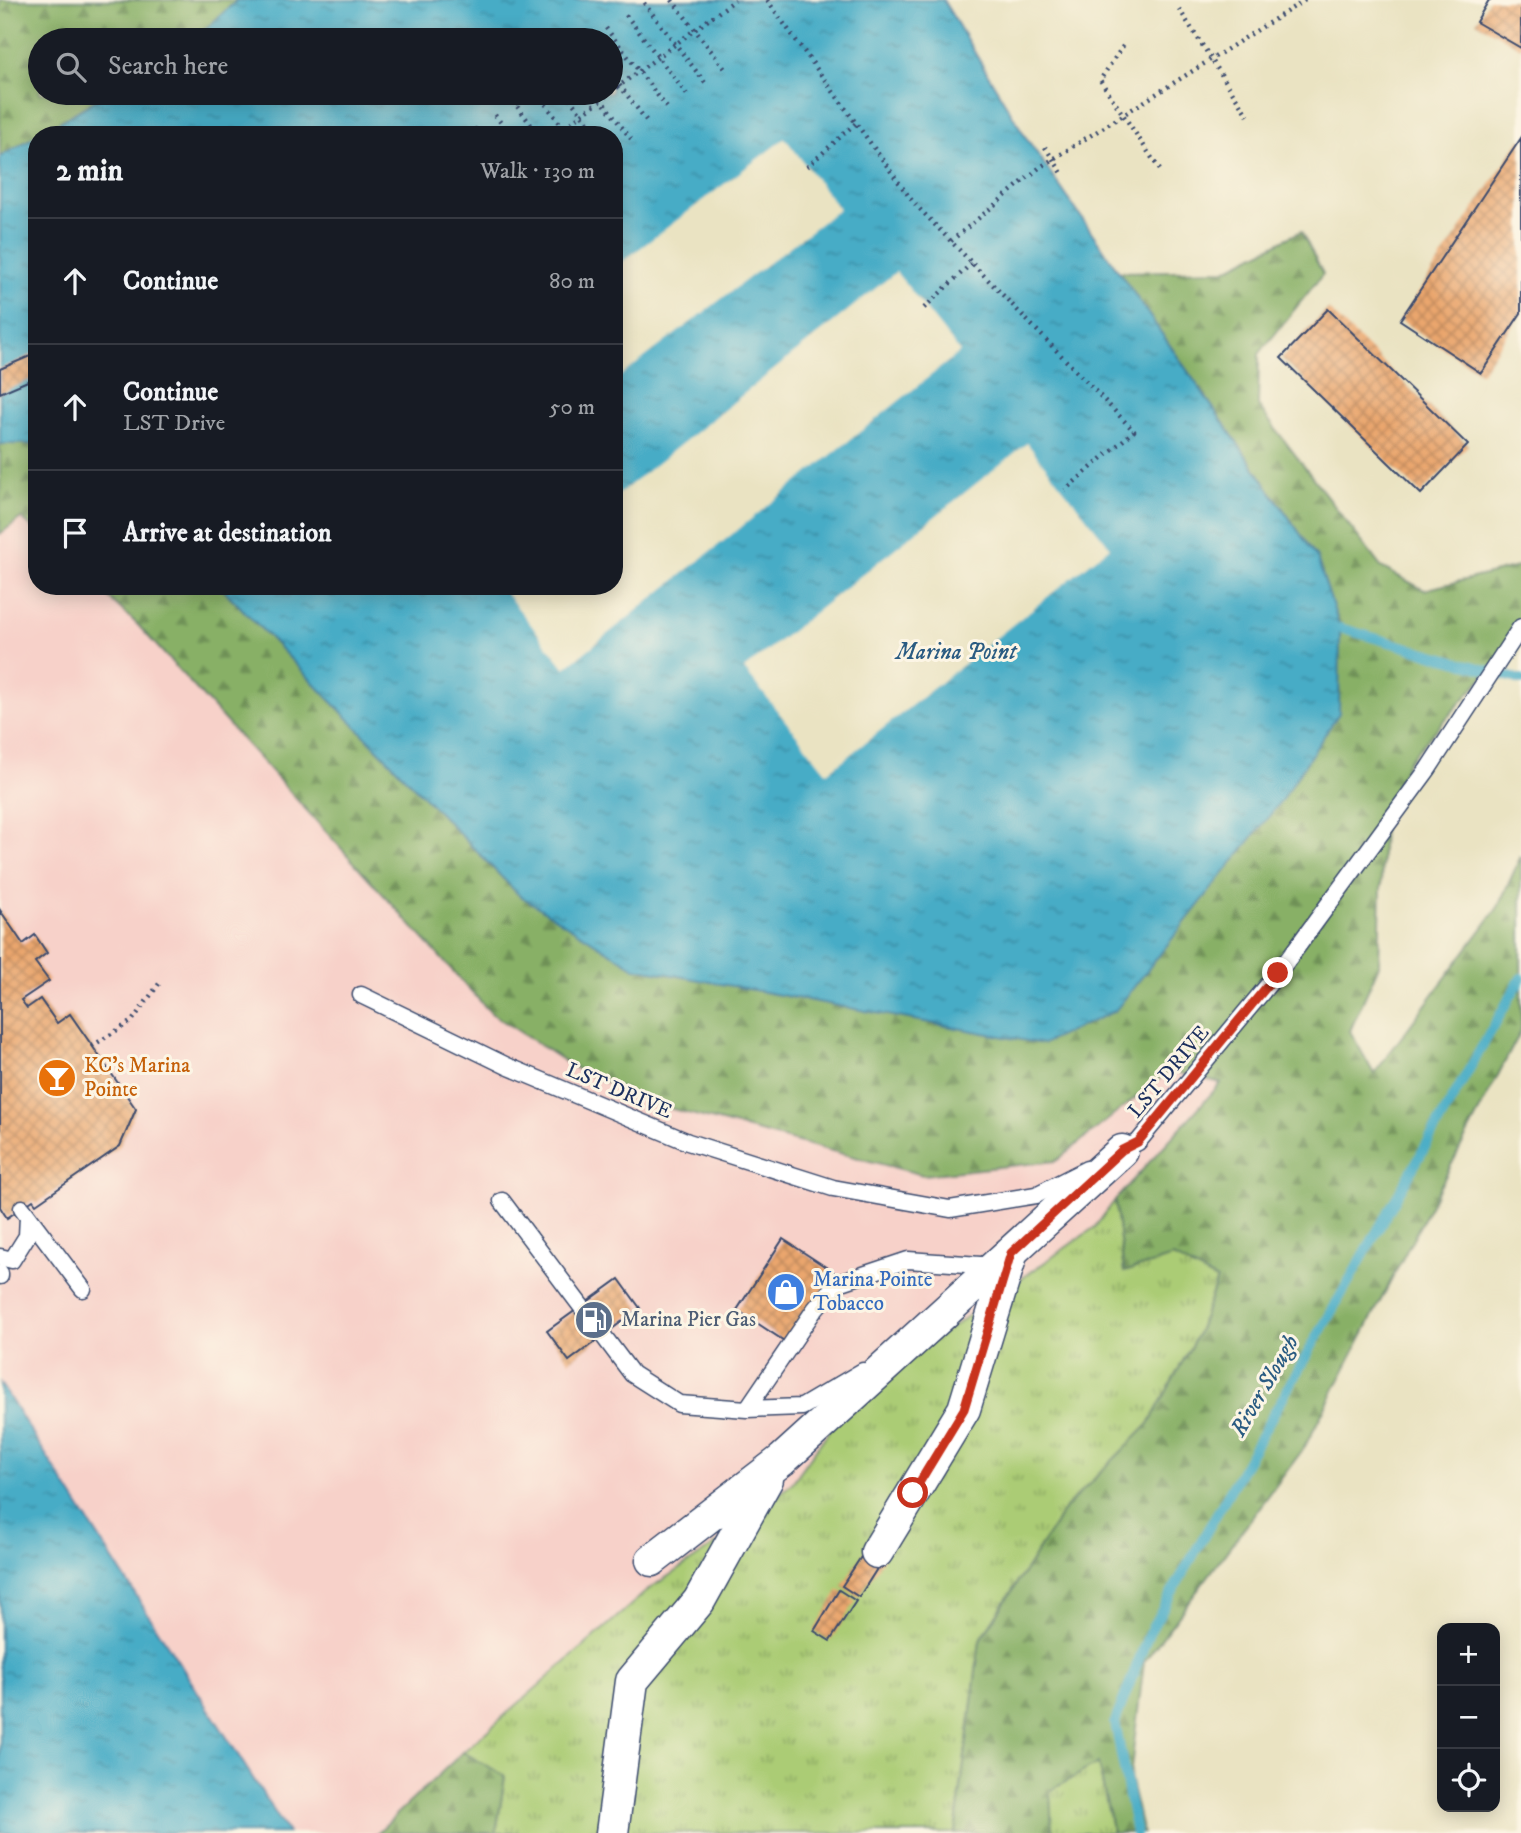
<!DOCTYPE html>
<meta charset="utf-8">
<style>
:root{--surface:#171b24;--page:#242831;--text:#f1f3f6;--muted:#9ea1a6;--line:#363941}
body{margin:0;font-family:"IM FELL DW Pica",serif;background:var(--page);color:var(--text)}
.controls{position:absolute;right:21px;bottom:21px;display:grid;overflow:hidden;border-radius:14px;box-shadow:0 4px 18px #0003}
.controls button{width:63px;height:63px;display:grid;place-items:center;padding:0;border:0;border-bottom:2px solid var(--line);background:var(--surface);color:var(--text);font:35px sans-serif}
.stop{position:absolute;width:21px;height:21px;margin:-16px;border:5px solid #c8321e;border-radius:50%;background:#fff}
.stop.end{background:#c8321e;border-color:#fff;box-shadow:0 2px 7px #0008}
.list{margin:0;padding:0;list-style:none}
h2{display:flex;justify-content:space-between;align-items:center;height:91px;margin:0;padding:0 28px;font-size:30px}
h2 small{font-size:23px;font-weight:400;color:var(--muted)}
.list li{display:grid;grid-template-columns:46px 1fr auto;gap:21px;align-items:center;box-sizing:border-box;height:126px;padding:0 28px;border-top:2px solid var(--line)}
.list b{display:block;font-size:26px;white-space:nowrap}
.list p{margin:0;font-size:23px;white-space:nowrap;color:var(--muted)}
.list em{font-size:23px;font-style:normal;color:var(--muted)}
.icon{flex:none;width:38px;height:38px;fill:none;stroke:currentColor;stroke-width:2;stroke-linecap:round;stroke-linejoin:round}
.map{position:relative;flex:none;width:1521px;height:1833px;overflow:hidden}
.search{position:absolute;background:var(--surface);box-shadow:0 4px 18px #0003;left:28px;top:28px;width:595px;height:77px;display:flex;align-items:center;gap:18px;box-sizing:border-box;padding:0 24px;border-radius:38px;color:var(--muted);font-size:26px}
.panel{position:absolute;background:var(--surface);box-shadow:0 4px 18px #0003;left:28px;top:126px;width:595px;height:469px;border-radius:28px}
.map>svg:first-child{display:block}
</style>
<div class="map">
<svg width="1521" height="1833" viewBox="0 0 1521 1833">
<defs>
<pattern id="grass-tufts" width="24" height="20" patternUnits="userSpaceOnUse" patternTransform="scale(1.75)"><rect width="24" height="20" fill="#abcc75"/><path d="M3 7l-1-3M5 7V3M7 7l1-3M15 17l-1-3M17 17v-4M19 17l1-3" fill="none" stroke="#8aa663"/></pattern>
<pattern id="forest-firs" width="22" height="20" patternUnits="userSpaceOnUse" patternTransform="scale(1.75)"><rect width="22" height="20" fill="#88b066"/><path d="M5 1l3.5 6h-7zM16 11l3.5 6h-7z" fill="#6e9057"/></pattern>
<pattern id="water-ripples" width="26" height="14" patternUnits="userSpaceOnUse" patternTransform="scale(1.75)"><rect width="26" height="14" fill="#47acc6"/><path d="M2 4q2-2 4 0t4 0M15 11q2-2 4 0t4 0" fill="none" stroke="#3a8ca4"/></pattern>
<pattern id="building-cross-hatch" width="8" height="8" patternUnits="userSpaceOnUse" patternTransform="scale(1.75)"><rect width="8" height="8" fill="#eaa66d"/><path d="M0 0l8 8M0 8l8-8" fill="none" stroke="#bd885d"/></pattern>
</defs>
<rect width="100%" height="100%" fill="#fcf5e5"/>
<filter id="ink" filterUnits="userSpaceOnUse"><feTurbulence type="fractalNoise" baseFrequency=".0143" numOctaves="2"/><feDisplacementMap in="SourceGraphic" scale="14" xChannelSelector="R" yChannelSelector="G"/><feConvolveMatrix kernelMatrix="1 2 1 2 8 2 1 2 1" color-interpolation-filters="sRGB"/></filter>
<filter id="wash" filterUnits="userSpaceOnUse"><feTurbulence type="fractalNoise" baseFrequency=".00686" numOctaves="4" result="noise"/><feDisplacementMap in="SourceGraphic" scale="28" xChannelSelector="R" yChannelSelector="G"/><feGaussianBlur stdDeviation="1.57" result="paint"/><feColorMatrix in="noise" values="0 0 0 0 0 0 0 0 0 0 0 0 0 0 0 0 0 1.4 0 .05"/><feComposite in="paint" operator="in"/></filter>
<g filter="url(#wash)">
<rect width="100%" height="100%" fill="#eae3c2"/>
<!-- built -->
<path fill="#f7d1c9" d="M21 517 37 532V586H96L137 624 1056 1161 1169 1071 1222 1083 1095 1227 871 1384 841 1414 792 1483 739 1529 649 1589 463 1752 377 1833H288L0 1383V534Z"/>
<!-- grass -->
<path fill="url(#grass-tufts)" stroke="#637e6a" stroke-width="2" d="M1115 1200 1124 1272 1173 1257 1217 1279 1197 1335 1149 1424 1066 1507 980 1640 955 1833H496L505 1776 463 1752 649 1589 739 1529 792 1483 841 1414 871 1384 1095 1227Z
M1098 1763 1113 1833H1052L1049 1791Z"/>
<!-- forest -->
<path fill="url(#forest-firs)" stroke="#527062" stroke-width="2" d="M0 0H237L194 40H40V93H108L0 157Z
M1301 231 1323 274 1259 354 1258 406 1381 567 1424 590 1521 566V635L1409 760 1383 812 1379 965 1350 1031 1374 1074 1498 907 1521 856V1031L1304 1448 1144 1662 1130 1777 1143 1833H1113L1098 1763 1050 1791 1052 1833H955L980 1641 1066 1507 1149 1424 1197 1335 1217 1280 1173 1257 1124 1272 1115 1200 1221 1083 1169 1071 1056 1161 923 1175 657 1105 575 1068 491 1013 137 624 96 586H220L519 895 1317 558 1119 272 1225 270Z
M0 444H37V532L21 518 0 534Z
M463 1752 505 1776 496 1833H377Z"/>
<!-- water -->
<path fill="url(#water-ripples)" stroke="#316e92" stroke-width="2" d="M237 0H943L1025 136 1317 558 1340 628 1339 713 1281 801 1115 1011 1043 1044 635 968 519 895 220 586H614V135H38L108 93H611V40H194Z
M37 135V444H0V157Z
M0 1383 288 1833H0Z"/>
<!-- pier -->
<path fill="#eae3c2" d="M785 138 839 209 614 381V268Z
M896 272 960 352 565 668 502 588 614 586V498Z
M1027 443 1110 547 827 773 744 669Z"/>
<g fill="none" stroke-linecap="round" stroke-linejoin="round">
<!-- stream -->
<path stroke="#47acc6" stroke-width="10" d="M1340 628 1521 680
M1136 1833 1115 1722 1149 1633 1521 978"/>
</g>
<g id="blocks">
<!-- building -->
<path fill="url(#building-cross-hatch)" d="M1489 0H1521V48L1476 22Z
M1521 138V313L1481 373 1400 320Z
M1328 309 1468 445 1421 494 1281 358Z
M37 353V377L0 393V369Z
M0 910 23 944 35 935 47 953 35 962 49 981 21 1000 27 1008 40 999 57 1023 70 1014 136 1109 120 1146 36 1204 33 1200 7 1218 0 1207Z
M783 1239 835 1273 789 1344 737 1310Z
M619 1279 640 1308 569 1361 547 1331Z
M868 1546 885 1556 859 1597 842 1586Z
M839 1590 856 1601 830 1641 814 1631Z"/>
</g>
</g>
<g filter="url(#ink)">
<use href="#blocks" fill-opacity="0" stroke="#3a4a6d" stroke-width="2"/>
<g fill="none" stroke-linecap="round" stroke-linejoin="round">
<defs>
<path id="service" d="M361 995 507 1066 688 1142 833 1188 950 1209 1036 1195 1087 1169
M1116 1153 1138 1142 1278 973 1428 769 1521 627
M502 1201 632 1374 679 1404 747 1409 802 1407 863 1371
M22 1208 83 1289
M0 1257 12 1260 27 1236 28 1216
M0 1273V1276
M747 1409 815 1309 836 1284 908 1260 995 1266"/>
<path id="minor" d="M877 1552 964 1409 1011 1255
M652 1560 782 1460 1122 1151
M612 1833 632 1681 699 1601 767 1479"/>
</defs>
<!-- service casing -->
<use href="#service" stroke="#3a4a6d" stroke-width="19"/>
<!-- minor casing -->
<use href="#minor" stroke="#3a4a6d" stroke-width="35"/>
<!-- path -->
<path stroke="#3a4a6d" stroke-width="4.5" stroke-dasharray="2 5" stroke-linecap="butt" d="M672 0 725 69
M767 0 913 202 1134 431 1065 490
M644 3 706 84
M1179 9 1248 116
M626 15 688 96
M606 28 668 109
M1123 46 1100 80 1162 173
M611 74 649 124
M611 92 735 0
M537 93 569 135
M565 93 598 135
M596 93 631 139
M513 101 539 135
M495 115 510 135
M474 128 479 135
M554 135 610 93
M1045 147 1062 173
M807 167 856 123
M951 241 1039 168 1305 0
M924 308 972 263
M92 1046 132 1021 161 981"/>
<!-- service -->
<use href="#service" stroke="#fff" stroke-width="16"/>
<!-- minor -->
<use href="#minor" stroke="#fff" stroke-width="32"/>
</g>
</g>
<g fill="none" stroke-linecap="round" stroke-linejoin="round" filter="url(#ink)">
<!-- route -->
<path stroke="#c8321e" stroke-width="9" d="M913 1493 964 1409 1011 1253 1122 1150 1138 1142 1278 973"/>
</g>
<!-- icons -->
<defs>
<symbol id="bar-disc" viewBox="-11 -11 22 22"><circle r="9.5" fill="#e8710a" stroke="#fcf5e5"/><path d="M-6-5H6L.8 .8V4.5H3.5V6h-7V4.5H-.8V.8Z" fill="#fff"/></symbol>
<symbol id="shop-disc" viewBox="-11 -11 22 22"><circle r="9.5" fill="#3f7fe0" stroke="#fcf5e5"/><path d="M-5-2.5h2.3a2.7 3.5 0 0 1 5.4 0H5L5.5 6h-11ZM-1.5-2.5h3a1.5 2.3 0 0 0-3 0Z" fill="#fff"/></symbol>
<symbol id="fuel-disc" viewBox="-11 -11 22 22"><circle r="9.5" fill="#5c6f8a" stroke="#fcf5e5"/><path d="M-5.5-6h7V0h2V4h1.3V-2.5L3-4.5l.8-.8L6-3V5H2.5V1h-1V6h-7ZM-4.2-4.7v3.2H.2V-4.7Z" fill="#fff"/></symbol>
</defs>
<g fill-rule="evenodd">
<use href="#bar-disc" x="35" y="1056" width="44" height="44"/>
<use href="#shop-disc" x="764" y="1270" width="44" height="44"/>
<use href="#fuel-disc" x="572" y="1298" width="44" height="44"/>
</g>
<g text-anchor="middle" dominant-baseline="central" stroke-width="6" stroke-linejoin="round" paint-order="stroke">
<!-- food labels -->
<g font-size="21" fill="#c56008" stroke="#fcf5e5" text-anchor="start">
<text x="84" y="1066">KC's Marina<tspan x="84" dy="24">Pointe</tspan></text>
</g>
<!-- street labels -->
<g font-size="21" fill="#1b2f5e" stroke="#fcf5e5">
<text transform="translate(1169 1072) rotate(-50)">LST DRIVE</text>
<text transform="translate(619 1091) rotate(23)">LST DRIVE</text>
</g>
<!-- shop labels -->
<g font-size="21" fill="#366cbe" stroke="#fcf5e5" text-anchor="start">
<text x="813" y="1280">Marina Pointe<tspan x="813" dy="24">Tobacco</tspan></text>
</g>
<!-- service labels -->
<g font-size="21" fill="#4e5e75" stroke="#fcf5e5" text-anchor="start">
<text x="621" y="1320">Marina Pier Gas</text>
</g>
<!-- water labels -->
<g font-size="23" font-style="italic" fill="#2a5b82" stroke="#fcf5e5">
<text x="956" y="652">Marina Point</text>
<text transform="translate(1265 1386) rotate(-60)">River Slough</text>
</g>
</g>
</svg>
<div class="controls">
<button>+</button>
<button>−</button>
<button><svg class="icon" aria-label="locate" viewBox="0 0 24 24"><circle cx="12" cy="12" r="6"/><path d="M12 2v4M12 18v4M2 12h4M18 12h4"/></svg></button>
</div>
<div class="stop" style="left:913px;top:1493px"></div>
<div class="stop end" style="left:1278px;top:973px"></div>
<div class="search"><svg class="icon" aria-label="search" viewBox="0 0 24 24"><circle cx="10" cy="10" r="6"/><path d="M15 15l6 6"/></svg>Search here</div>
<section class="panel">
<h2>2 min<small>Walk · 130 m</small></h2>
<ul class="list">
<li><svg class="icon" aria-label="ahead" viewBox="0 0 24 24"><path d="M12 20V5M6 11l6-6 6 6"/></svg><div><b>Continue</b></div><em>80 m</em></li>
<li><svg class="icon" aria-label="ahead" viewBox="0 0 24 24"><path d="M12 20V5M6 11l6-6 6 6"/></svg><div><b>Continue</b><p>LST Drive</p></div><em>50 m</em></li>
<li><svg class="icon" aria-label="arrive" viewBox="0 0 24 24"><path d="M6 21V4h12l-3 4 3 4H6"/></svg><div><b>Arrive at destination</b></div></li>
</ul>
</section>
</div>
